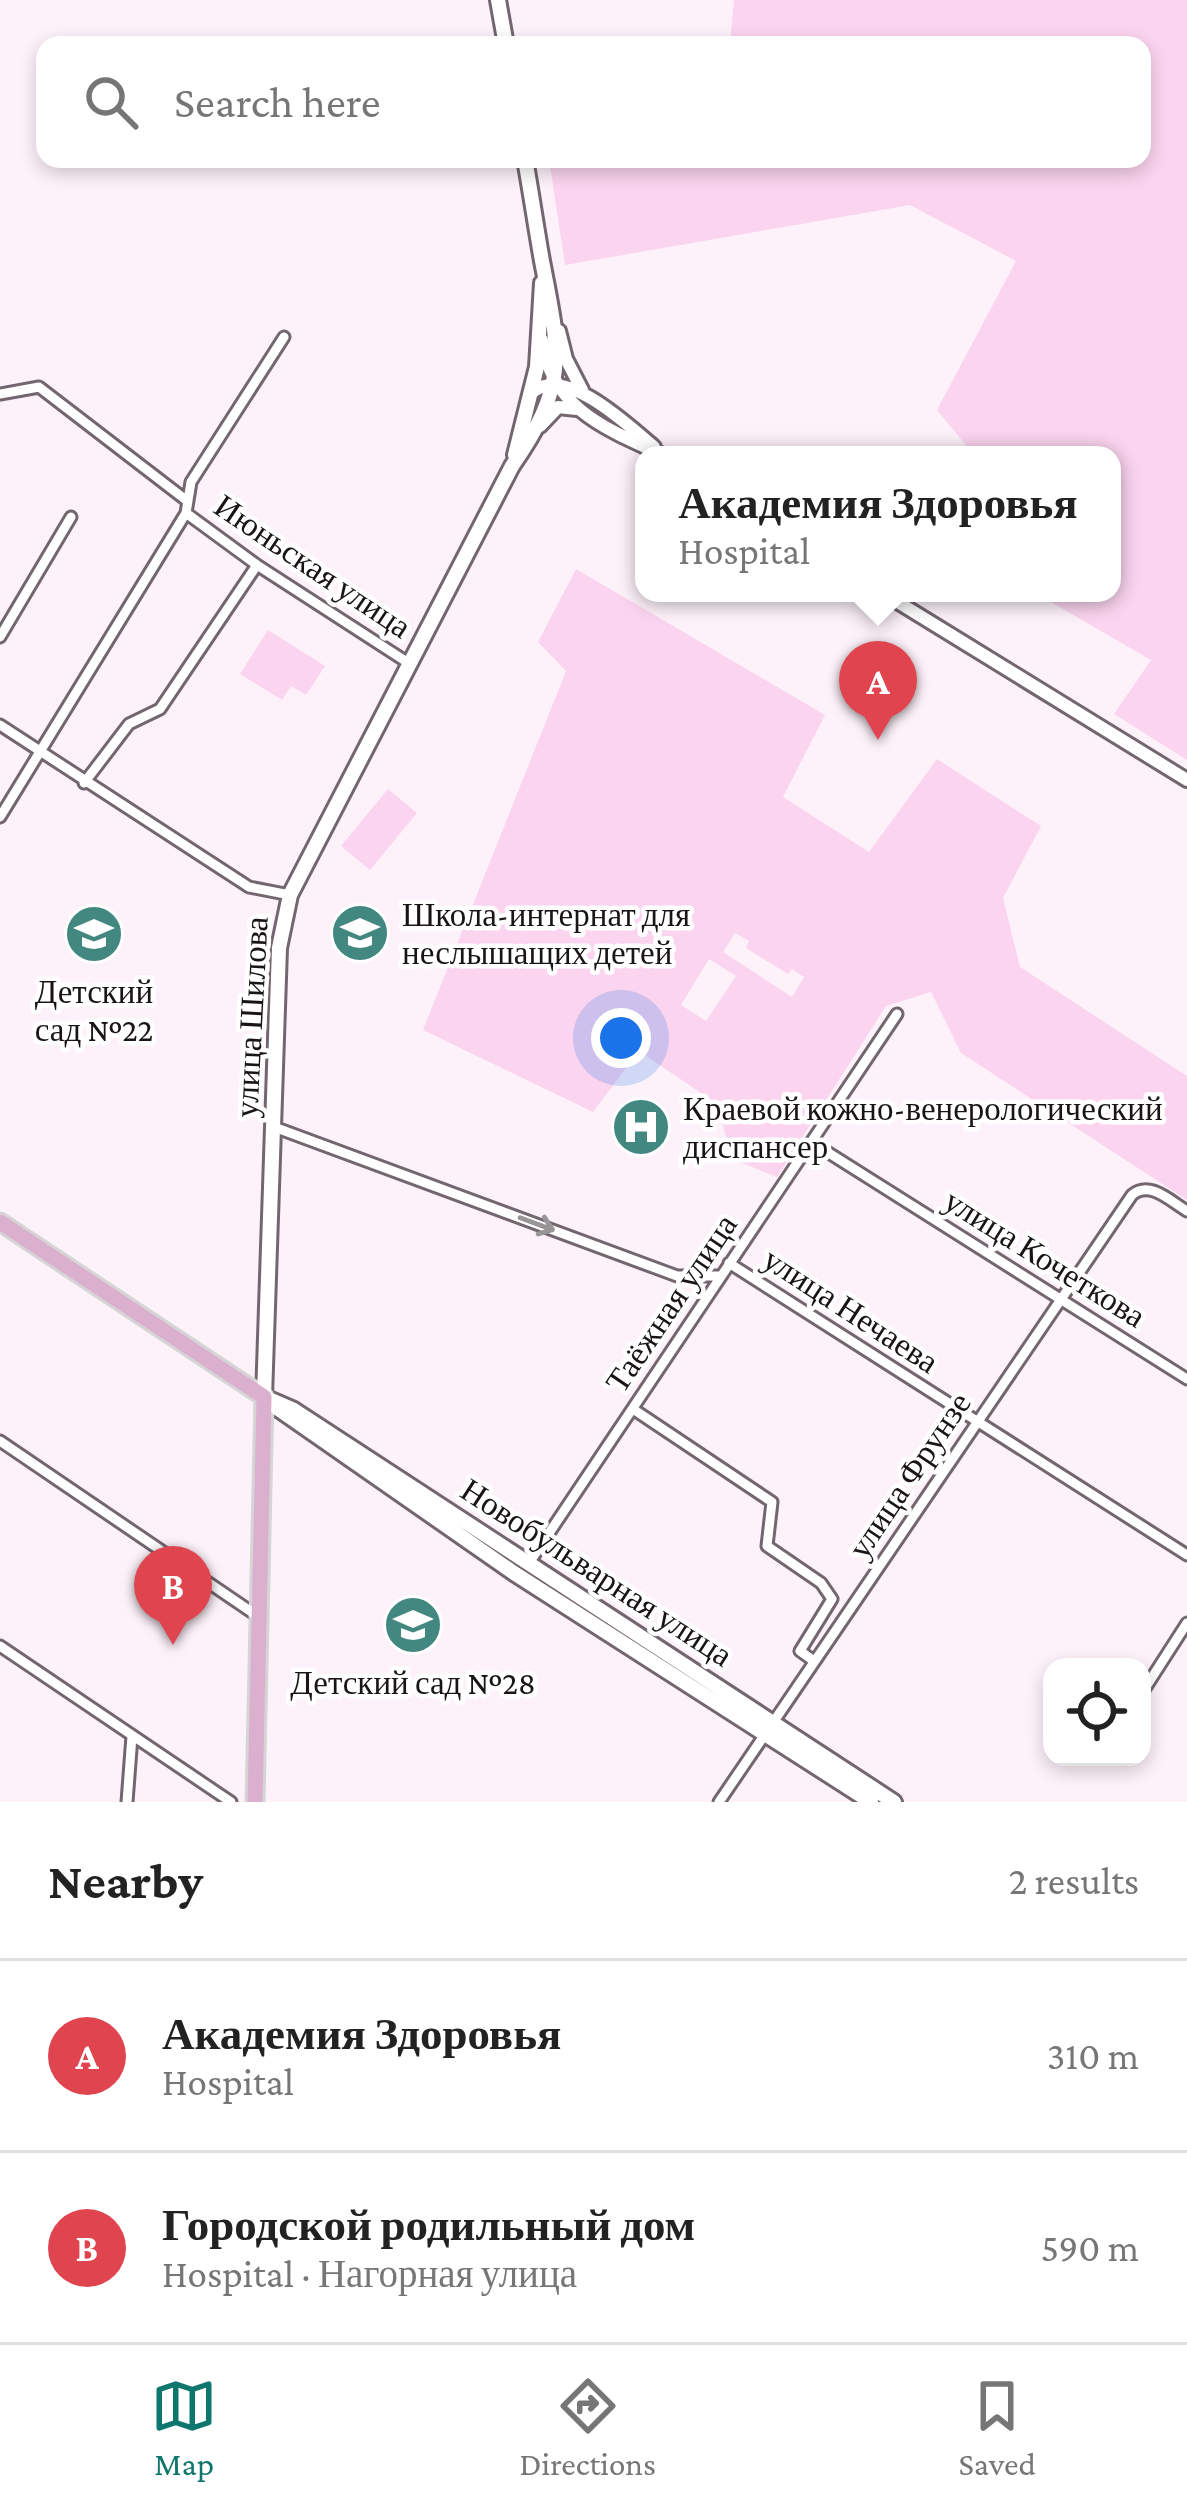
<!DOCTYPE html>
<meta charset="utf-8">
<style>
:root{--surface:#fff;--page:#f2f2f2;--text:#222;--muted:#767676;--line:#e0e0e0;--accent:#0f766e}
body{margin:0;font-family:"Crimson Pro",serif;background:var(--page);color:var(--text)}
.controls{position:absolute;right:36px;bottom:36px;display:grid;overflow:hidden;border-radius:24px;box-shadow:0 6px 18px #0003}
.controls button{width:108px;height:108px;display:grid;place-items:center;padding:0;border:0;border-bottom:3px solid var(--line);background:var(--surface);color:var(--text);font:60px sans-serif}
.you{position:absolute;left:621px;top:1038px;width:42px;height:42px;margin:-30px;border:9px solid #fff;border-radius:50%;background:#1a73e8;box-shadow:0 0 0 18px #1a73e833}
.badge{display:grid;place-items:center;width:78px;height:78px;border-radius:50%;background:var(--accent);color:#fff;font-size:39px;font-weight:700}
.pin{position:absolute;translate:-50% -99px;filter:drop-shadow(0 3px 6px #0008)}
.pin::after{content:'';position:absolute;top:63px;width:42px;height:36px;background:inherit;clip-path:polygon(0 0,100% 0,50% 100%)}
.popup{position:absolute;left:635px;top:446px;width:486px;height:156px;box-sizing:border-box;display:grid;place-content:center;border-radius:24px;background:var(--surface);filter:drop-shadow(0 3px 9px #0005);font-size:39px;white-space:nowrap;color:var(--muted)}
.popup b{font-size:45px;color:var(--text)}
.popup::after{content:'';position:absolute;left:50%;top:100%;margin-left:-24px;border:24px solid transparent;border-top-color:var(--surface)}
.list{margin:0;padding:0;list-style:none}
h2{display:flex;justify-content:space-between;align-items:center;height:156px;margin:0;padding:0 48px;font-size:51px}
h2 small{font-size:39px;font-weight:400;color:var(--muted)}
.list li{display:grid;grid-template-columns:78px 1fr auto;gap:36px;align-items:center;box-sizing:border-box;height:192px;padding:0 48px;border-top:3px solid var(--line)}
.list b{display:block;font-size:45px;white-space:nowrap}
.list p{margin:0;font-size:39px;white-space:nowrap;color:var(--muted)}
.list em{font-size:39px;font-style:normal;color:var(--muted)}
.icon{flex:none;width:66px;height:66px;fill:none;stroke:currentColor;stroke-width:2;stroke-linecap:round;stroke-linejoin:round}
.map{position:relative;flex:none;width:1187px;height:1802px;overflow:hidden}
.search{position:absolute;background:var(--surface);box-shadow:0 6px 18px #0003;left:36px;right:36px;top:36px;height:132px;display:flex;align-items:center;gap:30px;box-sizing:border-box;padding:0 42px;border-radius:24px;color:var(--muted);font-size:45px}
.sheet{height:540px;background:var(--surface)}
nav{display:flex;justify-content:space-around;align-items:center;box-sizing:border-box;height:168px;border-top:3px solid var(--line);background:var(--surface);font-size:33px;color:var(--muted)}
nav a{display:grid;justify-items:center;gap:6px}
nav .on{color:var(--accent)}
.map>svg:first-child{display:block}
</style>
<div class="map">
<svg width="1187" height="1802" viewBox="0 0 1187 1802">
<rect width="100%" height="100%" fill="#fef2fa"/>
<!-- green -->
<path fill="#fbd4ef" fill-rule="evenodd" d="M734 0H1187V760L1114 714 1151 660 1044 598 1045 593H1112V455H974L937 410 1016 261 910 205 565 265 549 159H1142V45H730Z
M576 569 825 715 783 797 869 852 937 759 1041 826 1003 898 1020 967 1187 1076V1200L961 1053 931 992 886 1006 777 1177 732 1159 717 1104 639 1051 593 1112 423 1030 566 671 538 642ZM735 933 749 941 746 948 788 974 792 969 804 977 792 997 723 952ZM709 959 736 976 706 1021 681 1005Z
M268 630 325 666 306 695 291 686 282 700 240 674Z
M388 789 417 813 370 870 341 846Z"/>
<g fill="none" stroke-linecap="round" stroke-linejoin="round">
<defs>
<path id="minor" d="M0 394 39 387 186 500
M186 513 257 565 410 664
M0 637 71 517
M0 725 249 887 290 895
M84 783 129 724 160 709 257 565
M0 817 186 513 191 482 284 337
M274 1127 677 1276H721
M813 1143 1187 1379
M729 1263 1187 1555
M633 1409 772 1502 767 1546 821 1583 832 1599 800 1651 814 1661
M0 1441 259 1617
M529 1563 897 1014
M0 1646 231 1802
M1142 1693 1187 1623
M127 1802 132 1736
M719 1802 1132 1195C1150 1180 1170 1201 1187 1211"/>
<path id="tertiary" d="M559 331 566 359 582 390
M542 340C551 408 606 429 663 455
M534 391C566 366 628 425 654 447
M540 426 558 407 577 409
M883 593 1187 780"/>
<path id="secondary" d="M498 0 506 45
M515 455 537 367 542 283
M264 1397 279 948 290 895 512 466C569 384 560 354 542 261 536 227 531 193 525 159
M264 1397 294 1410 894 1802
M277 1408 514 1573 871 1802"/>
<path id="primary" d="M0 1222 264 1397 255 1802"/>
</defs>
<!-- minor casing -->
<use href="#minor" stroke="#73666f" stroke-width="15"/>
<!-- tertiary casing -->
<use href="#tertiary" stroke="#73666f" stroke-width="18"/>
<!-- secondary casing -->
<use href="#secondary" stroke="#73666f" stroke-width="20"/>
<!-- primary casing -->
<use href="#primary" stroke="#d6d5d5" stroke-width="21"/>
<!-- minor -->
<use href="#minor" stroke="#fff" stroke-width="9"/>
<!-- tertiary -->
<use href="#tertiary" stroke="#fff" stroke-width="12"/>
<!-- secondary -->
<use href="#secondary" stroke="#fff" stroke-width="14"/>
<!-- primary -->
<use href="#primary" stroke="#dab0ce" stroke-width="15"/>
</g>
<!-- one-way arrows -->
<defs><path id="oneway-shaft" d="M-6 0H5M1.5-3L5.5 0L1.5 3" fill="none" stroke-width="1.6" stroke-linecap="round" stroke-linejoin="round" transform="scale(3)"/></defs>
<use stroke="#989597" href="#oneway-shaft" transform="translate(537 1224) rotate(20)"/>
<!-- icons -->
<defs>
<symbol id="school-disc" viewBox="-11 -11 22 22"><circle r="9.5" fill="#428881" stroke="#fff"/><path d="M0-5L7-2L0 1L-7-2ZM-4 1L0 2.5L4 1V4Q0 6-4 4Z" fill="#fff"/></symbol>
<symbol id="hospital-disc" viewBox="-11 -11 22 22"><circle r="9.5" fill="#428881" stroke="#fff"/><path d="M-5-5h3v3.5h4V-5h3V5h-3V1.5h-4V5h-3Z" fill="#fff"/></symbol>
</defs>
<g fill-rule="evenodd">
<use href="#school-disc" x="327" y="900" width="66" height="66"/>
<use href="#school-disc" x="61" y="901" width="66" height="66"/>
<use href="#hospital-disc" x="608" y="1094" width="66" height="66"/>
<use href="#school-disc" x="380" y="1592" width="66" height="66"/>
</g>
<g text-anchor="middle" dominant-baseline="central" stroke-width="9" stroke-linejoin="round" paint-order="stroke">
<!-- street labels -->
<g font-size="33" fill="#191417" stroke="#fff">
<text transform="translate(313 566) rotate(34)">Июньская улица</text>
<text transform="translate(251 1017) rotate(-87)">улица Шилова</text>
<text transform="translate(1045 1258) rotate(32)">улица Кочеткова</text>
<text transform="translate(671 1303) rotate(-56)">Таёжная улица</text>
<text transform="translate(851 1310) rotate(33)">улица Нечаева</text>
<text transform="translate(909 1475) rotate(-56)">улица Фрунзе</text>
<text transform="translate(597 1572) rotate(33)">Новобульварная улица</text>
</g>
<!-- poi labels -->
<g font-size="33" fill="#191417" stroke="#fff" text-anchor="start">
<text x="402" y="914">Школа-интернат для<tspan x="402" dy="38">неслышащих детей</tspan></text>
<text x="94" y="991" text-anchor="middle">Детский<tspan x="94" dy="38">сад №22</tspan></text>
<text x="683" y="1108">Краевой кожно-венерологический<tspan x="683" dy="38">диспансер</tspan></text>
<text x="413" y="1682" text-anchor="middle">Детский сад №28</text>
</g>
</g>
</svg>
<div class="controls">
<button><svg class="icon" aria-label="locate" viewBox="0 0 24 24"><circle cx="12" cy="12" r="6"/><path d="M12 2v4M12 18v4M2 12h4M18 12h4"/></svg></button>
</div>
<div class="you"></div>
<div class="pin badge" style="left:878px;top:740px;background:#e0444e">A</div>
<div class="popup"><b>Академия Здоровья</b>Hospital</div>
<div class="pin badge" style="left:173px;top:1645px;background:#e0444e">B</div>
<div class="search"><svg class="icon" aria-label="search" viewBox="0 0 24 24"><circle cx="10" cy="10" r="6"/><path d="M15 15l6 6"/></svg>Search here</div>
</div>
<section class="sheet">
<h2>Nearby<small>2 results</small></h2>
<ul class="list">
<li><span class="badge" style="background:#e0444e">A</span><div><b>Академия Здоровья</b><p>Hospital</p></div><em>310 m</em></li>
<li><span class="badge" style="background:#e0444e">B</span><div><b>Городской родильный дом</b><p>Hospital · Нагорная улица</p></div><em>590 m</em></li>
</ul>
</section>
<nav>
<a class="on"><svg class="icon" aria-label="map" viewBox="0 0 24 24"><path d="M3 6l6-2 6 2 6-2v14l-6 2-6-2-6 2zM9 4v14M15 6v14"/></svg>Map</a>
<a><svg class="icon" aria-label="directions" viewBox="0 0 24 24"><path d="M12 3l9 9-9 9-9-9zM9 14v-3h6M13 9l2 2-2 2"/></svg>Directions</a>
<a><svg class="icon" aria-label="saved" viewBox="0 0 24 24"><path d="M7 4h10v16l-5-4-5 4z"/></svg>Saved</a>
</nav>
